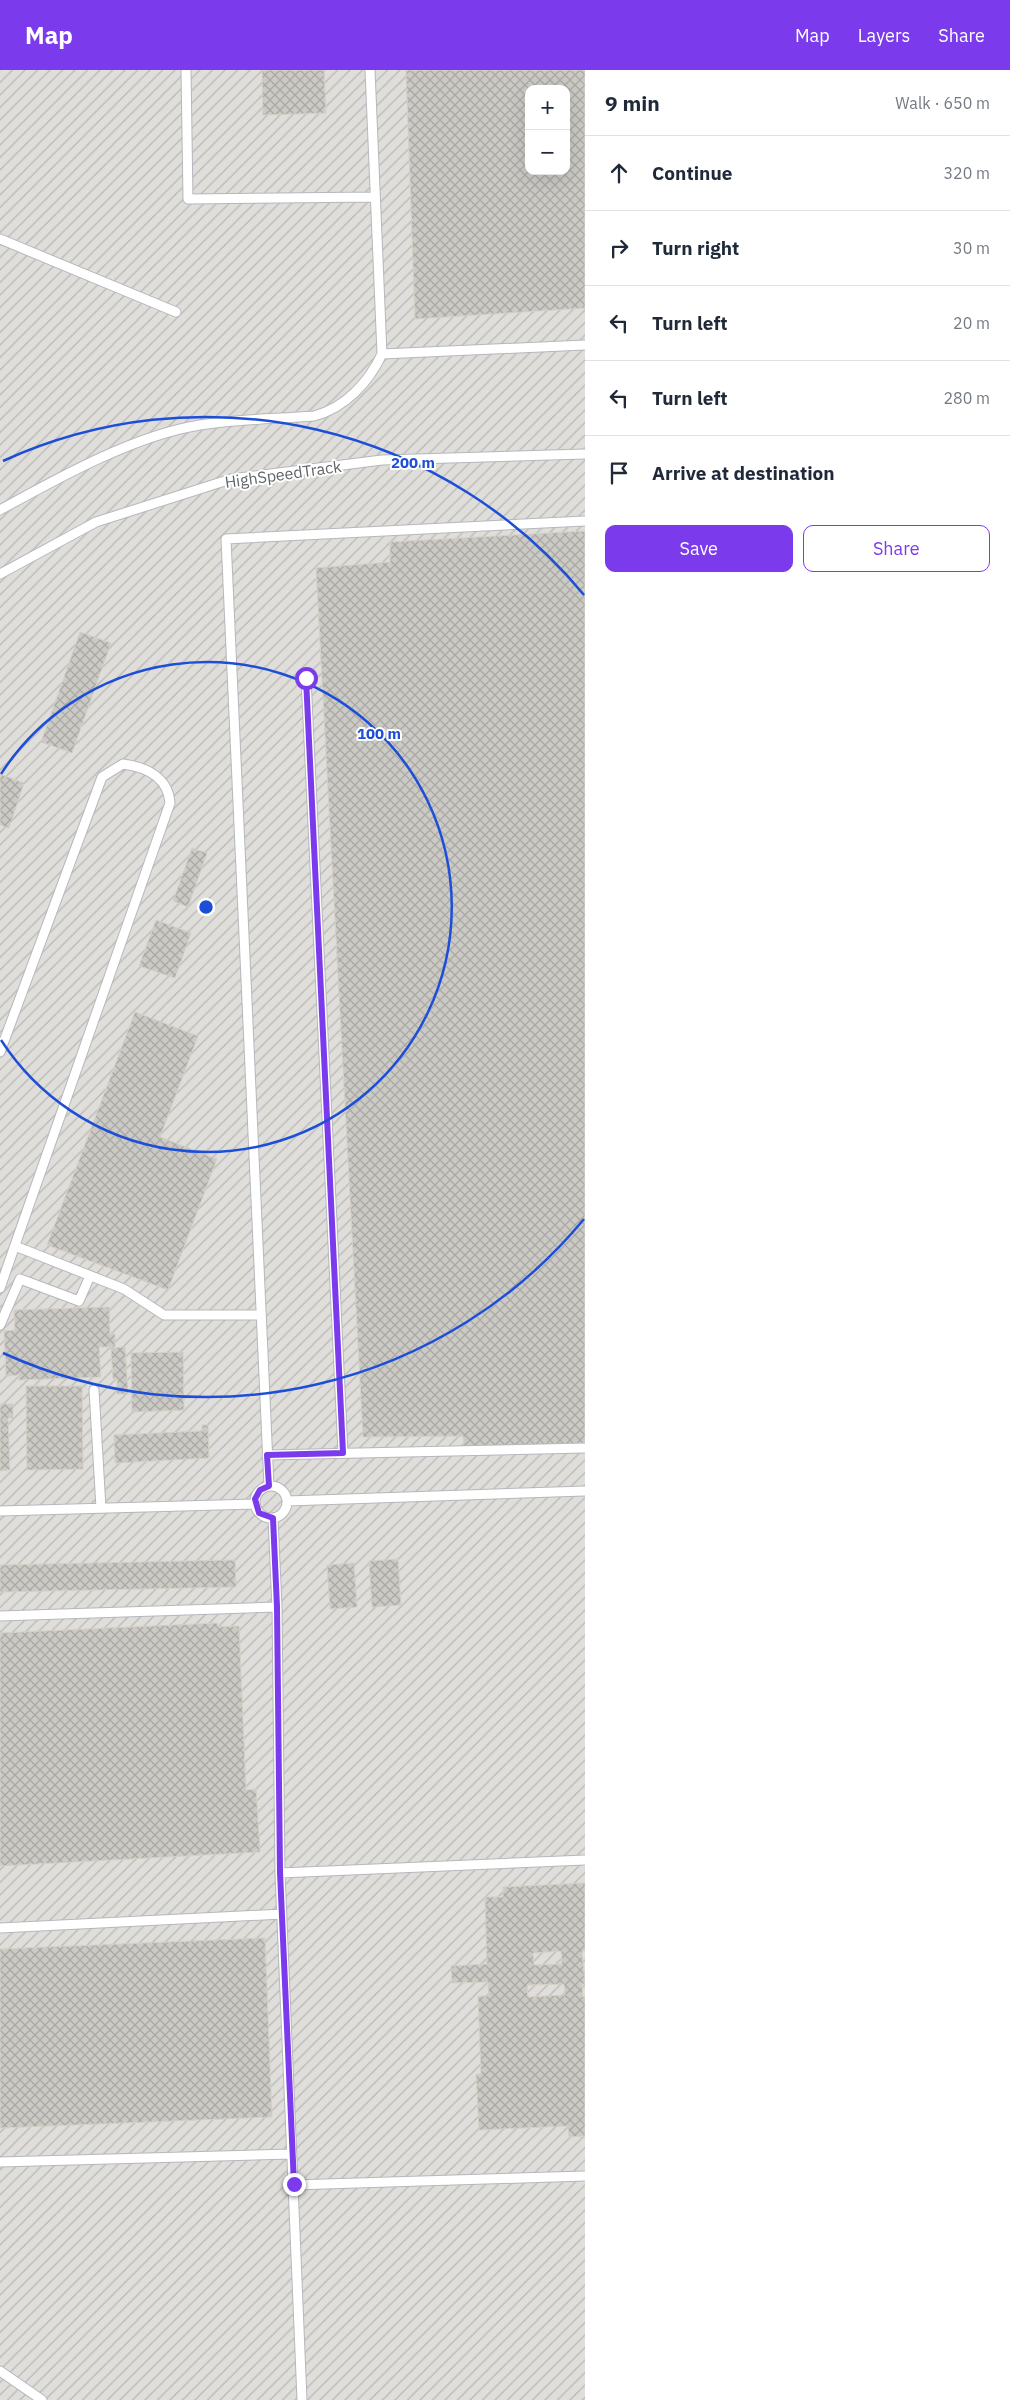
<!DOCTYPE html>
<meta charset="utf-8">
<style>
:root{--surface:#fff;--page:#f2f2f3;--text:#1f2937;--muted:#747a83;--line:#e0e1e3;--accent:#7c3aed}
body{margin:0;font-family:"IBM Plex Sans",sans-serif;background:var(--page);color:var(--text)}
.controls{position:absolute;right:15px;top:15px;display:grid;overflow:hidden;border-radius:10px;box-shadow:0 5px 20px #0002}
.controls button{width:45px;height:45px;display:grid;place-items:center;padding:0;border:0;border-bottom:1px solid var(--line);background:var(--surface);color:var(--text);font:25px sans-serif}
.stop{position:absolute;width:15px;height:15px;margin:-11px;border:4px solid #7c3aed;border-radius:50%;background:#fff}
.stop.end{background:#7c3aed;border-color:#fff;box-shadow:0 1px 5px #0008}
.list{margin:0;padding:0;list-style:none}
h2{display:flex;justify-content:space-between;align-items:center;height:65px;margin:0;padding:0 20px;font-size:21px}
h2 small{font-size:16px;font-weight:400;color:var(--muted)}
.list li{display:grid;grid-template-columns:32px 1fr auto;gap:15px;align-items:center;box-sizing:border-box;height:75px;padding:0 20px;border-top:1px solid var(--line)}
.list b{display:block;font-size:19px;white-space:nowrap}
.list em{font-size:16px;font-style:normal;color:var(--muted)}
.actions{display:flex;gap:10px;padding:15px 20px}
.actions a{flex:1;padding:11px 0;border:1px solid var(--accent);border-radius:10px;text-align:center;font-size:18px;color:var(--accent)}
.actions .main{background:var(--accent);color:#fff}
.icon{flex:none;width:28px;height:28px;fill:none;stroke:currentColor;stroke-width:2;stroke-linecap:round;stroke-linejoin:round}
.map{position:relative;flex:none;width:585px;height:2330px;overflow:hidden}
header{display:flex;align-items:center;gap:30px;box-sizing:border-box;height:70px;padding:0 25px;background:var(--accent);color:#fff}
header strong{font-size:24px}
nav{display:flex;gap:28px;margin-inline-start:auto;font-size:18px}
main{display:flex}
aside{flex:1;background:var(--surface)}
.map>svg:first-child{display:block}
</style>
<header>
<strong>Map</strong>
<nav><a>Map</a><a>Layers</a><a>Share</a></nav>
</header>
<main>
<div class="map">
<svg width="585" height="2330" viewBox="0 0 585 2330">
<defs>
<pattern id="industrial-furrows" width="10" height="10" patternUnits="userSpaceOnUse" patternTransform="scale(1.25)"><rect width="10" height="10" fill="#e0deda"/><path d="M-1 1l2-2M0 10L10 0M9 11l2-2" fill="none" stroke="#b9b8b5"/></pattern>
<pattern id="building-cross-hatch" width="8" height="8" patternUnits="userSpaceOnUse" patternTransform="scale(1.25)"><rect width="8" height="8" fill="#cccac5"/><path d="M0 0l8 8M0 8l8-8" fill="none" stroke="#a9a8a4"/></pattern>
</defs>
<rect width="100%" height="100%" fill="#f1efe8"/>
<!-- industrial -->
<path fill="url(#industrial-furrows)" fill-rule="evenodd" d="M0 0H585V2330H0ZM529 19H566V101H529Z"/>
<!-- building -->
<path fill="url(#building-cross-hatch)" stroke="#d6d1c6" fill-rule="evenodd" d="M262 0H324L326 43 263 45Z
M406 0H585V238L415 249ZM529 19H566V101H529Z
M585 461V1373L464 1377 463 1366 363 1367 316 498 390 492V472Z
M80 562 111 573 72 683 41 672Z
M0 704 24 713 9 758 0 755Z
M192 778 207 783 188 837 173 831Z
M156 850 191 863 175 908 139 896Z
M135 942 198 966 160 1067 217 1089 168 1220 47 1175Z
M109 1237 110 1264H115V1277H99L101 1307 19 1310V1305L6 1306 4 1261 15 1260 14 1240Z
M125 1277 128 1324H117V1309H113L111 1278Z
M183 1282 184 1340 132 1342 131 1283Z
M26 1316H82L83 1399 27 1400Z
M0 1334H13V1348H8L10 1400 0 1401Z
M202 1355H208L209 1388 115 1393 114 1365 202 1361Z
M398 1489 401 1535 372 1537 369 1491Z
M235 1490 236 1517 0 1522V1495Z
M354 1493 357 1537 330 1539 327 1495Z
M217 1553 218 1557 239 1556 246 1720 256 1719 260 1782 0 1796V1563Z
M585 1813V1881H582L585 1914H582L583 1927 585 1926V2066L569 2067 568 2056 479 2060 476 2004H481L478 1926H489L488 1912 452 1913 451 1896 487 1894 485 1827H503V1817ZM561 1881 562 1894 534 1895 533 1883ZM564 1914 565 1925 528 1927 527 1915Z
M265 1868 272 2047 0 2058V1879Z"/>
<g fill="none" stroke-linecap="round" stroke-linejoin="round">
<defs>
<path id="lane" d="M186 0 188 129 375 127
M0 169 176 242
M382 284 585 275
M0 440C58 408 135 365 200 355 237 349 277 349 314 346 345 338 369 312 382 284L370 0
M0 504 96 452 231 409 382 390 585 384
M306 608 343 1383
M0 982 102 707 123 694C146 697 168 707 170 733L0 1218
M15 1176 124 1219 164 1245H261
M0 1255 20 1209 79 1231 90 1206
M94 1320 101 1438
M267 1385 585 1378
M269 1416 226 469 585 451
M255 1432a16 16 0 1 1 32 0a16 16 0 1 1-32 0Z
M287 1431 585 1421
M0 1441 255 1434
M273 1448 277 1537 280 1803 302 2330
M0 1546 277 1537
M280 1803 585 1790
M0 1858 282 1844
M0 2092 292 2084
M293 2115 585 2106
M0 2301 42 2330"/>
</defs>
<!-- lane casing -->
<use href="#lane" stroke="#b5b8bc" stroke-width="11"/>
<!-- lane -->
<use href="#lane" stroke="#fff" stroke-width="9"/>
</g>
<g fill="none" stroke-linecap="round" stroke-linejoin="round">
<!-- route -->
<path stroke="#7c3aed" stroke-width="6" d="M294 2114 280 1802 277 1537 273 1448 259 1443 255 1429 260 1420 269 1416 267 1385 343 1383 306 608"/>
</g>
<!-- distance rings -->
<g fill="none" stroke="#1d4ed8" stroke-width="2.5">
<path d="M1 704A245 245 0 1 1 1 970"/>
<path d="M584 1149A490 490 0 0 1 3 1283M3 391A490 490 0 0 1 584 525"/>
</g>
<g text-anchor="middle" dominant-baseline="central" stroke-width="4" stroke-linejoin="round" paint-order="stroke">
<!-- street labels -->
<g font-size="16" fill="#5f6368" stroke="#fff">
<text transform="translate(283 404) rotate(-8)">HighSpeedTrack</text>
</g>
</g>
<circle cx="206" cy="837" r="8" fill="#1d4ed8" stroke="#fff" stroke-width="2.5"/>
<g font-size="15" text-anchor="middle" font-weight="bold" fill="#1d4ed8" stroke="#fff" stroke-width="4" stroke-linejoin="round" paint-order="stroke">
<text x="413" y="398">200 m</text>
<text x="379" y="669">100 m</text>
</g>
</svg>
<div class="controls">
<button>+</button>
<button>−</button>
</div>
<div class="stop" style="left:306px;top:608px"></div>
<div class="stop end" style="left:294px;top:2114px"></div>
</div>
<aside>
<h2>9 min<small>Walk · 650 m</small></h2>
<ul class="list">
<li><svg class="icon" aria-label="ahead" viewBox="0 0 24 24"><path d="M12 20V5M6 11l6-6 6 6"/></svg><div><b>Continue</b></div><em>320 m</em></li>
<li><svg class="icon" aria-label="right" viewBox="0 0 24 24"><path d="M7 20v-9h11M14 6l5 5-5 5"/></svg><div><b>Turn right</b></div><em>30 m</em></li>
<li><svg class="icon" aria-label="left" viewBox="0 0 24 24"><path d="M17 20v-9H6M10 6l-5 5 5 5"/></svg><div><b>Turn left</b></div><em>20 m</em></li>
<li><svg class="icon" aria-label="left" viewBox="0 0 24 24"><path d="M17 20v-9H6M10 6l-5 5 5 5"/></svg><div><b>Turn left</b></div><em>280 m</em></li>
<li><svg class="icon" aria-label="arrive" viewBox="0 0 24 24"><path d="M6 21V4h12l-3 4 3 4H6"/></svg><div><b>Arrive at destination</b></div></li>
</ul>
<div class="actions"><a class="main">Save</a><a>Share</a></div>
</aside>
</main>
